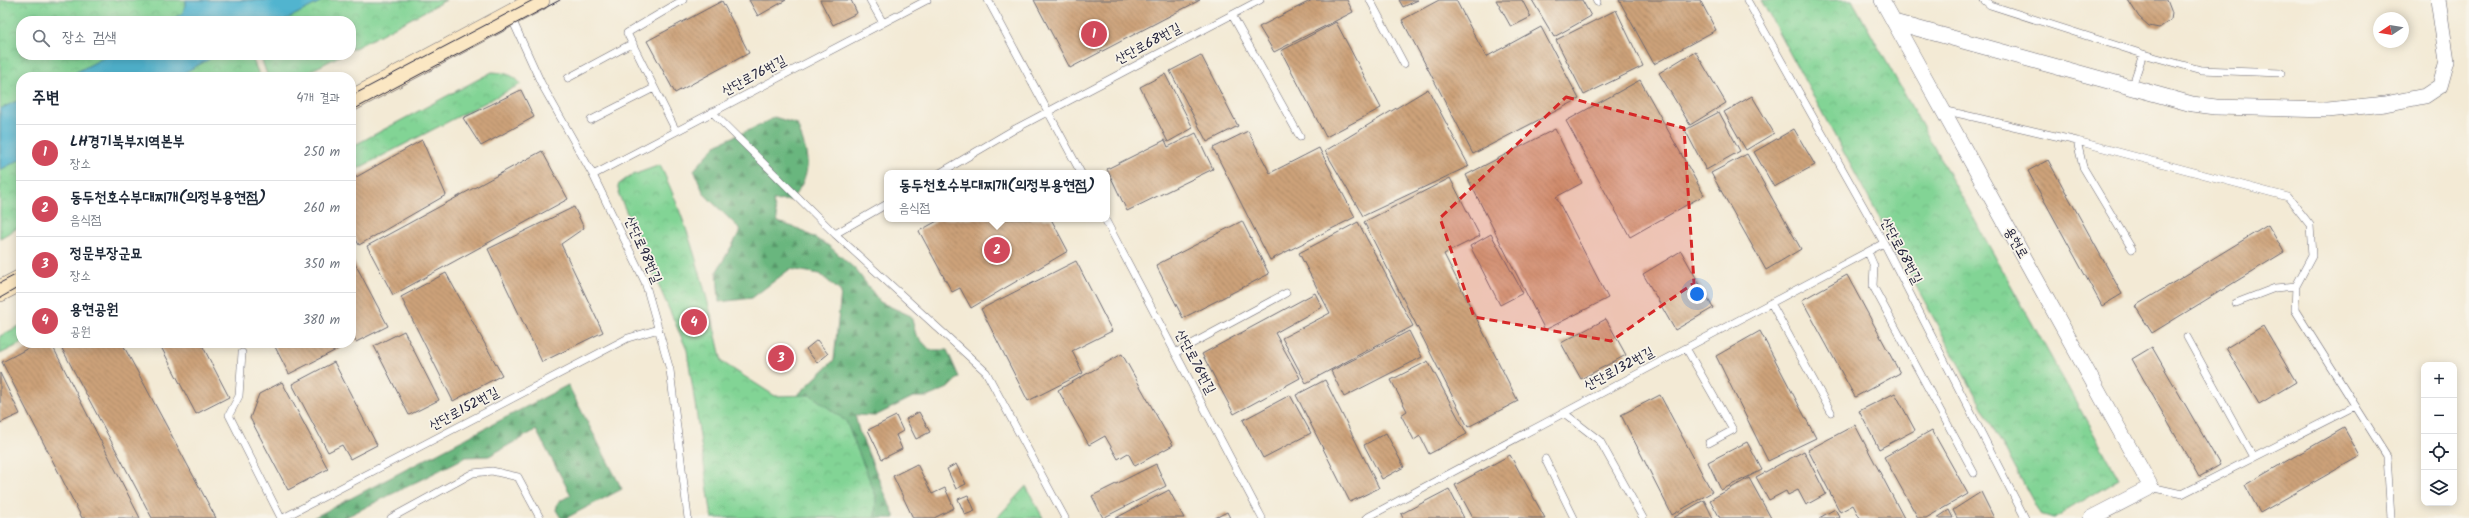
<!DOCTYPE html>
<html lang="ko">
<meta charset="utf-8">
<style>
:root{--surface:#fff;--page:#f6f6f7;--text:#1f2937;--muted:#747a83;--line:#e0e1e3;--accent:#d1495b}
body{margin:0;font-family:Kalam,"Poor Story",sans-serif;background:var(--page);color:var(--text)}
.controls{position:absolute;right:12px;bottom:12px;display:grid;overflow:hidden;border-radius:8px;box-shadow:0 2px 10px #0003}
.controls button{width:36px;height:36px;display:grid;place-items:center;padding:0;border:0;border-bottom:1px solid var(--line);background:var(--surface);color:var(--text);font:20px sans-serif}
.compass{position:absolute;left:2373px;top:12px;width:36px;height:36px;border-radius:50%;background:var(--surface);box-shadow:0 2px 10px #0003;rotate:258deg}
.you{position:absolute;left:1697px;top:294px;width:14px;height:14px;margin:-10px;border:3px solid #fff;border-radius:50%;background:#1a73e8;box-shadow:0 0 0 6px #1a73e833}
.badge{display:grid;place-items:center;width:26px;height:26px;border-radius:50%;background:var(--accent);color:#fff;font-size:13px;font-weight:700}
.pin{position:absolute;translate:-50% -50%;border:2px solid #fff;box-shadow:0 1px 4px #0006}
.popup{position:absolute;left:884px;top:170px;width:226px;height:52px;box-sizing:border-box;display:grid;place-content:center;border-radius:8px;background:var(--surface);filter:drop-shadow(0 1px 3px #0005);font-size:13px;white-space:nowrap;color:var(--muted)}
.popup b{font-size:15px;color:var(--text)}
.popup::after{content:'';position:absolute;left:50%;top:100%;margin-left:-8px;border:8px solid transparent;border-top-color:var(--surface)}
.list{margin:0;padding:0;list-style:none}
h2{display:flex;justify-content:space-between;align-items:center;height:52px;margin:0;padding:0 16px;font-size:17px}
h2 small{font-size:13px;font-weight:400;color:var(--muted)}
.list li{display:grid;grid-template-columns:26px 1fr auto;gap:12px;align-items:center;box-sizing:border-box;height:56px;padding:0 16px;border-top:1px solid var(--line)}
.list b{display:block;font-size:15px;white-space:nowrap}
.list p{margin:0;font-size:13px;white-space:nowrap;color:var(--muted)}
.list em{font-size:13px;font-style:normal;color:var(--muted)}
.icon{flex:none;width:22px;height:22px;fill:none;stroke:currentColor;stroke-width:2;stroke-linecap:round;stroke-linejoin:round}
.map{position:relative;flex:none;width:2469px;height:518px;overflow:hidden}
.search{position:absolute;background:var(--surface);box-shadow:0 2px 10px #0003;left:16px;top:16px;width:340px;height:44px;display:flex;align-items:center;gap:10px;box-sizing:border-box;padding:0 14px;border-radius:16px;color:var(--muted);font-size:15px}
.panel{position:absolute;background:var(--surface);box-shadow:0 2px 10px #0003;left:16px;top:72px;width:340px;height:276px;border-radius:16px}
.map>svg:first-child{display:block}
</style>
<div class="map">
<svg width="2469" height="518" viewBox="0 0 2469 518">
<defs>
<pattern id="forest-firs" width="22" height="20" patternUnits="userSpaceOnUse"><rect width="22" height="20" fill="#69b67e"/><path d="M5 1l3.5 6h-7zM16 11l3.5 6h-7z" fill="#569468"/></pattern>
<pattern id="park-crowns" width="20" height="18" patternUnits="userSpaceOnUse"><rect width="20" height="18" fill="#82d495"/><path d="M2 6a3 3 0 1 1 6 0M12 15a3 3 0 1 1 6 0" fill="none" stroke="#70b681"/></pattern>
<pattern id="building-back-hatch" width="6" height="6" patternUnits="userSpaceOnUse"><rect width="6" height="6" fill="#cda279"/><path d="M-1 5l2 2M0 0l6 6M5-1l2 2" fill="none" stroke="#a68464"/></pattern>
</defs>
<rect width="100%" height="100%" fill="#f7f3e8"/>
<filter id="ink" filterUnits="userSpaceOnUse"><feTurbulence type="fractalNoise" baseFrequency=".025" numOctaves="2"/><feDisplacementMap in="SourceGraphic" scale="8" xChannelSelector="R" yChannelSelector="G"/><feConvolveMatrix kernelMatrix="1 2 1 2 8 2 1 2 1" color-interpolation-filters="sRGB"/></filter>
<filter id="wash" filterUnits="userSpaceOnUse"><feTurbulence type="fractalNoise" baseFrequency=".012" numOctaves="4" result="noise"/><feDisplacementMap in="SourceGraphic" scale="16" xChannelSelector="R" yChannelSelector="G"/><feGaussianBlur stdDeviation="0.9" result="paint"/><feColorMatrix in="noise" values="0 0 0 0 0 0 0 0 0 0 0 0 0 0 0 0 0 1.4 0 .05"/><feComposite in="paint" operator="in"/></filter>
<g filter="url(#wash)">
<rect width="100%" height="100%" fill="#f3ead5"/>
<!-- forest -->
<path fill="url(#forest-firs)" stroke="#466c5c" d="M774 117 797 124C808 156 815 171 791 200L773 201 778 222 799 229 829 246 856 270 880 302 911 316 916 335 930 350H947L959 377 948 388 927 397H913L875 416 855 415 859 431 895 518H788L782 410 834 360 841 292 820 274 790 269 752 298 719 302 717 271 741 230 704 194 694 170 717 144 763 124Z
M568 385 622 489 566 518H561L556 510 558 502 571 495 536 430 489 456 466 457 344 518H313Z"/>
<!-- park -->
<path fill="url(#park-crowns)" stroke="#527b68" d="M0 0H228L237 21H21V55H251L260 77H21V226L0 238Z
M240 0H446L351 50V21H248Z
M1761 0H1852L2119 479 2054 518 2040 514Z
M260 55H341L299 77H268Z
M492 72C505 73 513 74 521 84L351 172V147Z
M660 165C690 227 707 295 722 362L775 396 811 395 846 421 876 496 875 518H712L687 350 619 195 618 185 630 176Z
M21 325 22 343 0 354V336Z
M1026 486 1043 518H997Z"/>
<!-- water -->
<path fill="#51b4cf" stroke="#3a6b85" d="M186 0H324L283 21H169L183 13Z
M109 55H217L176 77H67Z
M21 99V159L0 170V109Z"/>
<g id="blocks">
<!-- building -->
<path fill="url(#building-back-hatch)" d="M749 0H786L758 16Z
M820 0H851L857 13 833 25Z
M1034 0H1200L1070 68Z
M1312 0H1347L1353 12 1274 52 1259 27Z
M1399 0H1418L1403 7Z
M1439 0H1456L1486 57 1541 27 1579 99 1473 154 1402 20Z
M1496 0H1522L1531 17 1511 27Z
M1532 0H1582L1591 16 1554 37Z
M1619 0H1700L1716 30 1654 64Z
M2128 0H2167L2172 13 2171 20 2159 28 2149 26 2139 17Z
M722 1 749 53 675 93 647 41Z
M1616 10 1643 66 1584 95 1556 40Z
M1336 22 1381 108 1326 137 1281 51Z
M1695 51 1726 103 1690 125 1659 73Z
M1201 55 1238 126 1207 142 1170 71Z
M1165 74 1193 128 1168 142 1140 87Z
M1640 80 1704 195 1630 237 1566 121Z
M1428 89 1469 166 1363 216 1325 151Z
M521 90 534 117 481 146 463 118Z
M1752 96 1774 133 1746 150 1724 112Z
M1719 112 1740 151 1706 170 1685 130Z
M1555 129 1582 183 1556 197 1608 298 1545 330 1466 175Z
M1794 129 1815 165 1774 187 1754 152Z
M1248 131 1270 173 1319 148 1355 217 1270 260 1213 148Z
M1196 133 1213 169 1127 211 1107 169 1165 140 1168 147Z
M422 140 446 195 359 245 351 230V180Z
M542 151 568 199 393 295 367 246Z
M1747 154 1801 249 1766 270 1711 173Z
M2048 160 2122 294 2102 306 2028 171Z
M1450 178 1480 236 1444 254 1518 401 1468 427 1364 222Z
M574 207 584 228 561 244 603 332 542 362 488 249Z
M941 219H1051L1068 251 971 308 960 288 952 292 919 231Z
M1242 221 1269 274 1183 318 1156 265Z
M1358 222 1413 326 1306 383 1282 338 1330 313 1299 253Z
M2268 225 2284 252 2152 333 2135 306Z
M1491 234 1523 293 1500 305 1470 246Z
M1681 251 1713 308 1675 330 1643 274Z
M351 256 388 326 356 342 351 332Z
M1076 261 1112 331 1072 351 1083 373 1028 401 981 309Z
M446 273 502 375 453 401 401 297Z
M1847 275 1900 373 1855 397 1802 300Z
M1315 293 1322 307 1275 333 1300 378 1234 414 1202 354Z
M1606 319 1626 355 1581 379 1561 343Z
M2263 326 2296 382 2259 404 2226 348Z
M404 331 439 400 409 415 374 346Z
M1409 331 1422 357 1344 397 1331 371Z
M1760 331 1816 438 1768 461 1716 356Z
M817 340 828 354 817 363 806 349Z
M38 343H51L140 518H82L2 362Z
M59 343H122L216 518H152Z
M159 343H201L229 397 196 414Z
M273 343H350L289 374Z
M2152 347 2220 465 2199 477 2132 359Z
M1122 354 1173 445 1135 466 1128 453 1118 459 1105 436 1089 445 1058 390Z
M1428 361 1467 434 1429 454 1420 436 1414 440 1401 415 1407 411 1391 380Z
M334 362 377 445 350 459 342 445 328 452 292 384Z
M0 373 20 414 0 423Z
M1325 380 1379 488 1350 502 1296 395Z
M282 382 328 469 288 490 250 418 259 394Z
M1895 393 1915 430 1879 449 1859 411Z
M1290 395 1311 433 1263 458 1243 420Z
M1660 395 1712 492 1672 515 1621 415Z
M919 412 930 432 916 439 906 419Z
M896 416 903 431 896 435 902 449 882 459 868 430Z
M1855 425 1904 518H1860L1853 505 1840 512 1808 450Z
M2344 428 2360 456 2260 513 2245 485Z
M1932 430 1968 494 1926 518H1918L1884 457Z
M1386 433 1404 467 1382 479 1364 445Z
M1747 442 1762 470 1721 490 1708 462Z
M1804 451 1826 494 1806 505 1798 490 1788 495 1786 491 1769 500 1756 477Z
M1510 455 1545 518H1473L1455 485Z
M917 464 932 494 945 488 954 508 934 518H913L893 476Z
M956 464 966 484 956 489 947 469Z
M1156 464 1166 486 1103 518 1092 496Z
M1749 478 1771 518H1720L1710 500Z
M1449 489 1464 518H1403L1401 514Z
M1169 490 1184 518H1116Z
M1981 492 1994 518H1957L1953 510Z
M968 495 975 511 965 515 958 499Z
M1704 500 1713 518H1673Z
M1835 509 1840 518H1819Z
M1949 510 1953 518H1937Z
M1227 512 1230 518H1215Z"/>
</g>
</g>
<g filter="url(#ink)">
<use href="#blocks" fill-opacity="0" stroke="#6b6871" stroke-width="1"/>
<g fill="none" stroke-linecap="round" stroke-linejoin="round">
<defs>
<path id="lane" d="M870 0 883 23
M988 0 1081 173
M1370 0 1404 64
M1596 0 1597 2
M1747 0 1884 243 2025 518
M1984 0 1990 5 2143 54 2201 70 2281 73
M1232 15 1300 137
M511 17 541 83 593 175 645 282 670 370 688 518
M568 78 633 43
M2132 87 2143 54
M1943 110 2077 141 2288 197 2310 225 2312 256 2296 286 2295 310 2387 456 2391 518
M712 112 835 234 986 372 1065 518
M591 120 654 88
M676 131 627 33 683 0
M2077 141 2083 167 2132 249
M940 173 1015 129 1260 0
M593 175 927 0
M1105 219 1262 518
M835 234 887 204
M1868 252 1874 266 1873 286 1974 473
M1771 303 1831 412
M2236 303 2275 288 2296 286
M2187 337 2253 457
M1686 348 1733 430 1709 443
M242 353 239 396 229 415 281 518
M1175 353 1286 293
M1564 413 1600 441 1643 518
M1545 459 1574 518
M2151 487 2182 494 2355 406
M283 518 628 338 659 329
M391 518 473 473 492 471 518 477 540 518
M1366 518 1884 243"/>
<path id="street" d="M1882 0 2151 487 2091 518
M1894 22 2192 104 2216 107 2328 110 2385 104 2425 96 2440 86 2447 61 2438 0"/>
<path id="secondary" d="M351 101 539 0
M0 291 21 280"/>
</defs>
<!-- lane casing -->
<use href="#lane" stroke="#6b6871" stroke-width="8"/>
<!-- street casing -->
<use href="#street" stroke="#6b6871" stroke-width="16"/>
<!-- secondary casing -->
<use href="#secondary" stroke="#6b6871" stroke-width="22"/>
<!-- lane -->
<use href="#lane" stroke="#fff" stroke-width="7"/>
<!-- street -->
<use href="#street" stroke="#fff" stroke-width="15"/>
<!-- secondary -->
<use href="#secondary" stroke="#fbe7c3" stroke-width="21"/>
<!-- tram -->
<path stroke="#22223b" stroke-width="1" d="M351 96 533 0
M351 111 560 0
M0 283 21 272
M0 298 21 286"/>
</g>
</g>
<!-- marked area -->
<path fill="#d62828" fill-opacity="0.2" stroke="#d62828" stroke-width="3" stroke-dasharray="8 5" stroke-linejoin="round" d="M1566 97 1684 128 1694 283 1611 341 1474 317 1440 218Z"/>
<g text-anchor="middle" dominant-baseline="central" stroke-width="3.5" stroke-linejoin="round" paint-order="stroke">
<!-- street labels -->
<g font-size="14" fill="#22223b" stroke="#f7f3e8">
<text transform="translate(1148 44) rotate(-28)">산단로68번길</text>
<text transform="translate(754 76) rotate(-28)">산단로76번길</text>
<text transform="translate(2016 243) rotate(61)">용현로</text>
<text transform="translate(643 250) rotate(66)">산단로98번길</text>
<text transform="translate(1901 251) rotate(62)">산단로68번길</text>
<text transform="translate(1195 362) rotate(62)">산단로76번길</text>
<text transform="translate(1619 369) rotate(-28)">산단로132번길</text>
<text transform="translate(464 409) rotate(-28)">산단로152번길</text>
</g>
</g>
</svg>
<div class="controls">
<button>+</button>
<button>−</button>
<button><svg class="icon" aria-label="locate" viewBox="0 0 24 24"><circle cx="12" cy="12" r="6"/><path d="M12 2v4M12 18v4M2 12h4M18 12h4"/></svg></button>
<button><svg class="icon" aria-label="layers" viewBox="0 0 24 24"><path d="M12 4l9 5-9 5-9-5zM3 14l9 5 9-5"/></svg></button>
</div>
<svg class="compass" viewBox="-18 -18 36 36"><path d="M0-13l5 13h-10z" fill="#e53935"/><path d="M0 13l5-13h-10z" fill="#747a83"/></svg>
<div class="you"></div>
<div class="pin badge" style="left:1094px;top:34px">1</div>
<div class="pin badge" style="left:997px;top:250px">2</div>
<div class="popup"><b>동두천호수부대찌개(의정부용현점)</b>음식점</div>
<div class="pin badge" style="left:781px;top:358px">3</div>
<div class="pin badge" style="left:694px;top:322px">4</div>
<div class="search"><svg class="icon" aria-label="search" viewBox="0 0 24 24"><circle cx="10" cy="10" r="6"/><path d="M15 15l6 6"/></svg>장소 검색</div>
<section class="panel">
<h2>주변<small>4개 결과</small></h2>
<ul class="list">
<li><span class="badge">1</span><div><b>LH경기북부지역본부</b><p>장소</p></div><em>250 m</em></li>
<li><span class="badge">2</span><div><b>동두천호수부대찌개(의정부용현점)</b><p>음식점</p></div><em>260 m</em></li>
<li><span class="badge">3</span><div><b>정문부장군묘</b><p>장소</p></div><em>350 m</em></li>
<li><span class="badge">4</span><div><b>용현공원</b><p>공원</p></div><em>380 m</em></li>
</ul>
</section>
</div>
